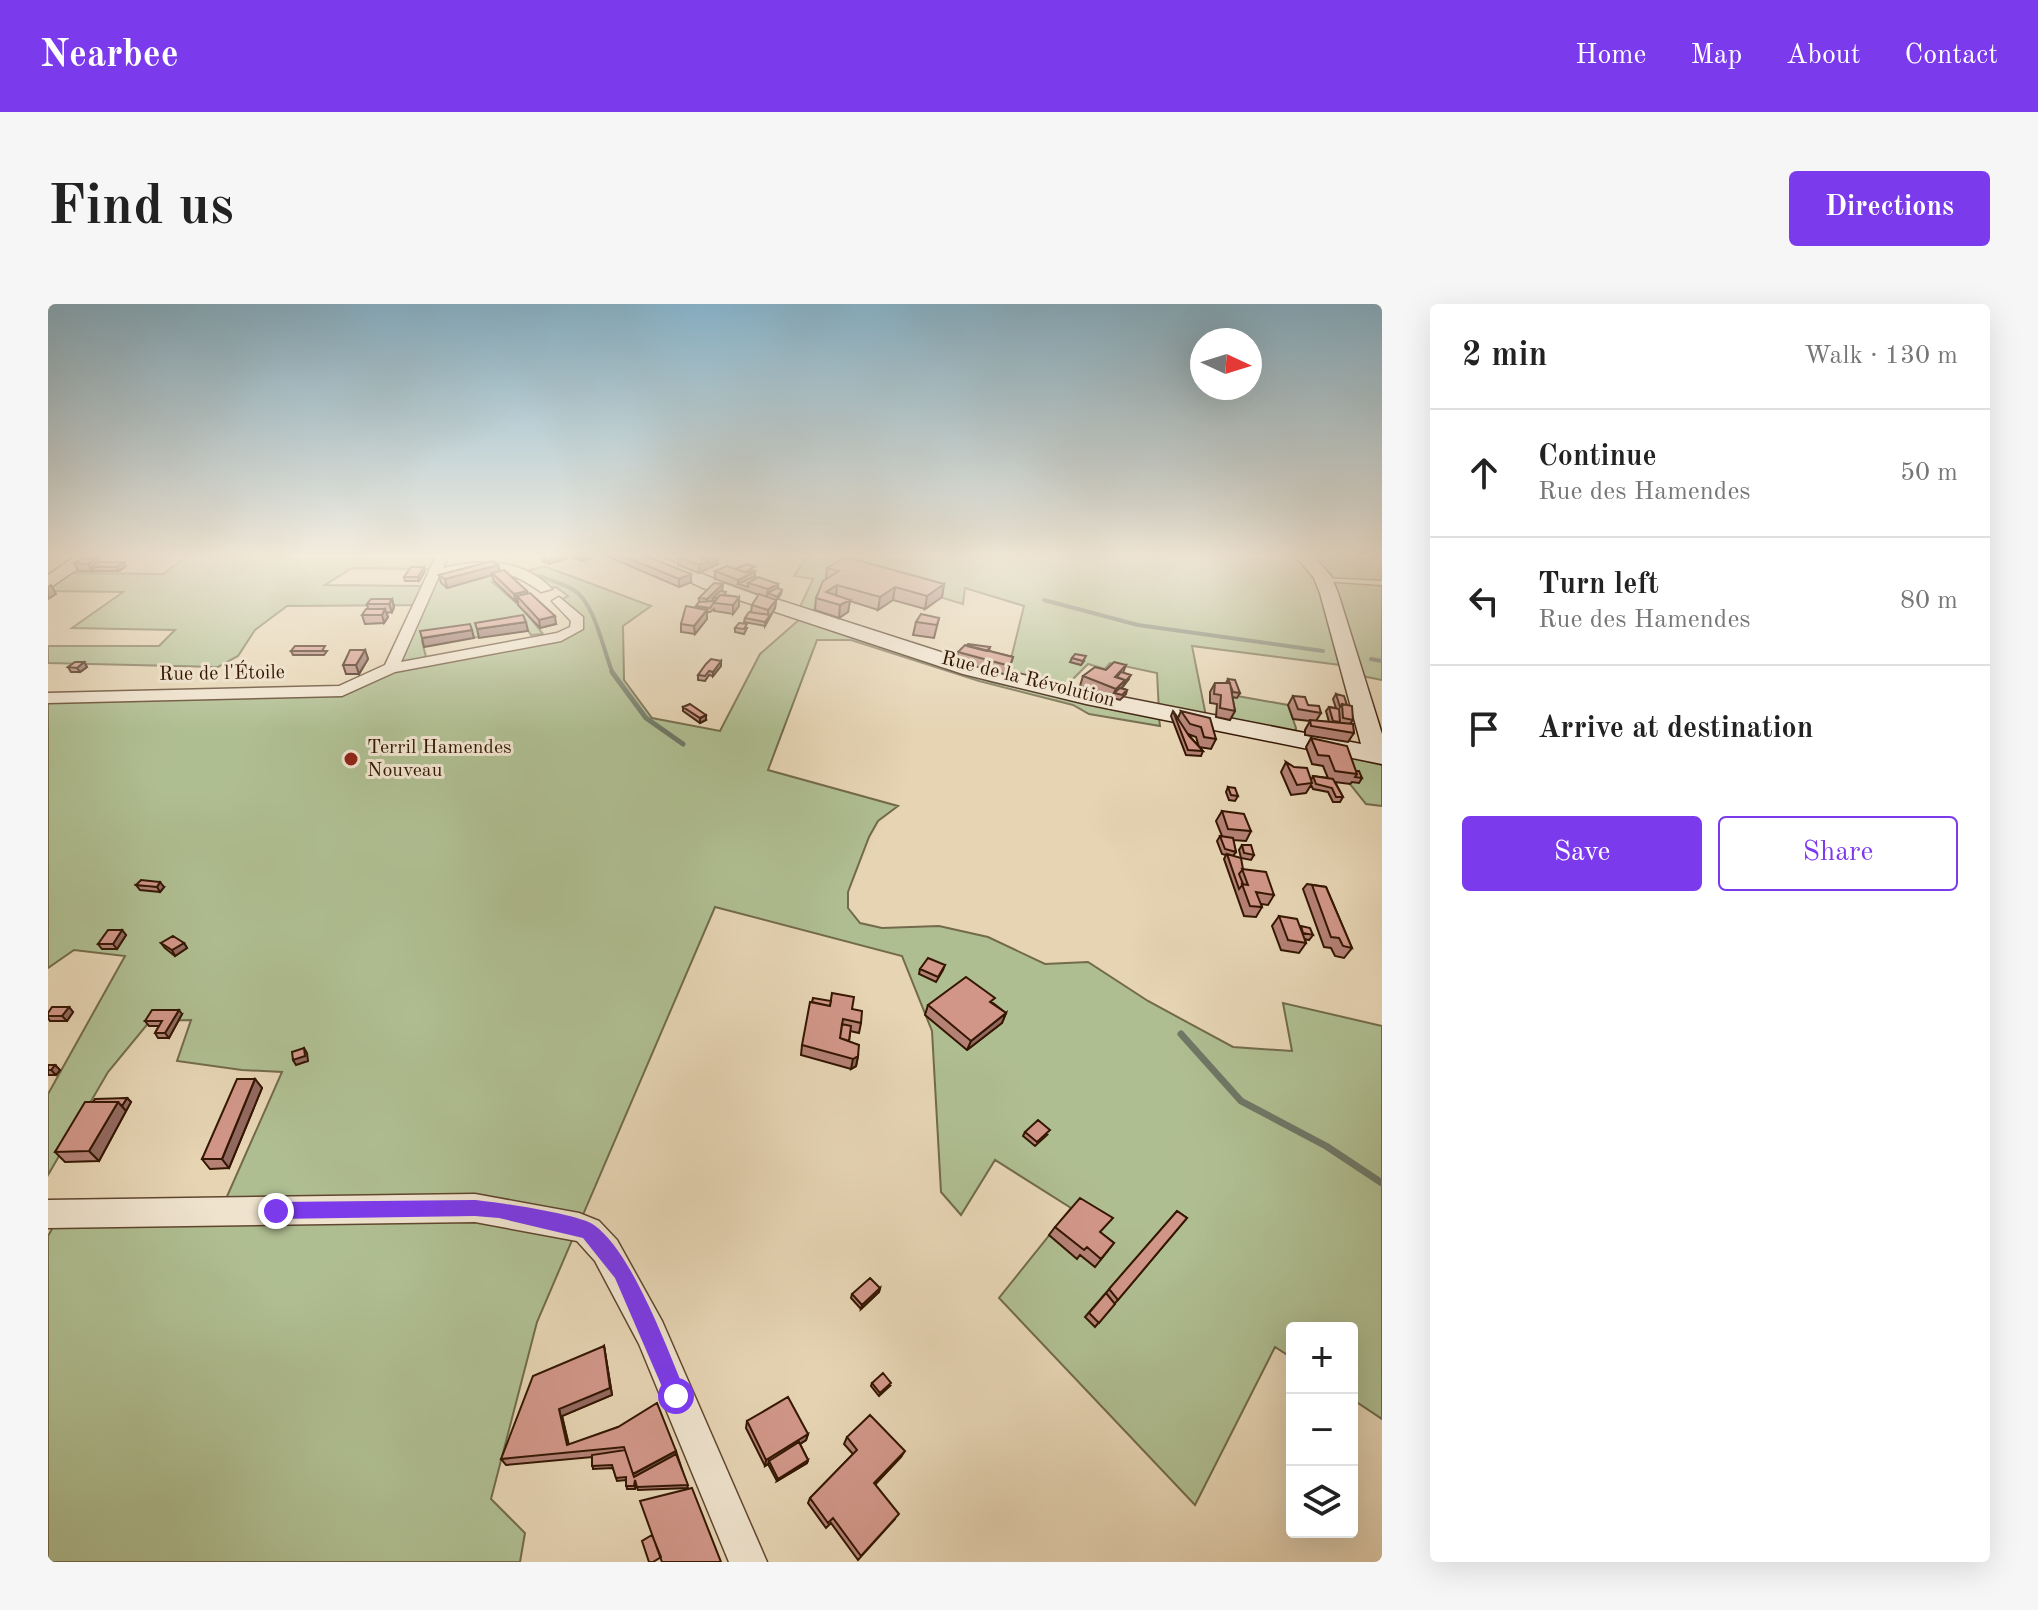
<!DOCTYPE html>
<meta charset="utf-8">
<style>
:root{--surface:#fff;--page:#f6f6f6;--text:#222;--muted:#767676;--line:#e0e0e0;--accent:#7c3aed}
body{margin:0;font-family:"Old Standard TT",serif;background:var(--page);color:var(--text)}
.controls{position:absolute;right:24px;bottom:24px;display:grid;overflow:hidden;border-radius:8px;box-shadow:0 8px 32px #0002}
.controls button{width:72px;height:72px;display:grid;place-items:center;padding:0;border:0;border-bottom:2px solid var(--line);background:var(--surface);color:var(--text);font:40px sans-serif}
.compass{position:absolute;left:1142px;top:24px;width:72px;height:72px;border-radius:50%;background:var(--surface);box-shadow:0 8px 32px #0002;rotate:94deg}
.stop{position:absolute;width:24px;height:24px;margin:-18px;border:6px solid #7c3aed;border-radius:50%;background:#fff}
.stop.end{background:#7c3aed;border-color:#fff;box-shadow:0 2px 8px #0008}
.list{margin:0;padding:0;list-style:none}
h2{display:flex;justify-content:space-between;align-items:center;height:104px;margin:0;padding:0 32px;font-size:34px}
h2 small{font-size:26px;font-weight:400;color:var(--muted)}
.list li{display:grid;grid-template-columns:52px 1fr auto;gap:24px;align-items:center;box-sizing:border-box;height:128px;padding:0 32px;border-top:2px solid var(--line)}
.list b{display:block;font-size:30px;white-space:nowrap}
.list p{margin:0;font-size:26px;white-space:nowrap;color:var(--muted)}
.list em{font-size:26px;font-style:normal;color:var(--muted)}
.actions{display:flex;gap:16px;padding:24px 32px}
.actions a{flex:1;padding:18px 0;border:2px solid var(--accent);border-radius:8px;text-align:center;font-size:28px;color:var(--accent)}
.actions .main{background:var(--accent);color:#fff}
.icon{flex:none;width:44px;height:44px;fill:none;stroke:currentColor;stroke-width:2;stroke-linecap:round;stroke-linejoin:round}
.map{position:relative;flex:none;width:1334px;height:1258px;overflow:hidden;border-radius:8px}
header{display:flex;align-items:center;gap:48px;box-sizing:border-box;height:112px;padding:0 40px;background:var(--accent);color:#fff}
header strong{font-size:38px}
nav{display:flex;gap:44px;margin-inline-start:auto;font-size:28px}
.intro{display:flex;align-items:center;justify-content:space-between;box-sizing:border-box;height:192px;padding:0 48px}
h1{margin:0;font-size:56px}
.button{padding:20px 36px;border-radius:8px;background:var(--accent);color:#fff;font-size:28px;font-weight:700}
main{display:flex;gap:48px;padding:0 48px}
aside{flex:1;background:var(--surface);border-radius:8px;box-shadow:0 8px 32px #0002}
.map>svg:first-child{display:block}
</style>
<header>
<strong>Nearbee</strong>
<nav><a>Home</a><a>Map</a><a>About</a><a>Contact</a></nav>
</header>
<div class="intro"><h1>Find us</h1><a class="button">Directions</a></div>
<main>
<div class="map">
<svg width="1334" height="1258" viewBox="0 0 1334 1258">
<rect width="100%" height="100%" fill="#e6d4b3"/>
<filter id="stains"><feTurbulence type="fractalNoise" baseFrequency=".0025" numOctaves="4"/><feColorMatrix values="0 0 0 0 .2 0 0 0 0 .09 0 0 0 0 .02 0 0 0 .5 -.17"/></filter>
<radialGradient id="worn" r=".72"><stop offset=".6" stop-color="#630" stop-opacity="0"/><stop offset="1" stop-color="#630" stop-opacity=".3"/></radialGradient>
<!-- green -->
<path fill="#afbe91" stroke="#726a4a" stroke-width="2" d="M142 250H392L384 265 304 264 277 281 377 282 369 301 239 302 207 326 190 352 170 363 0 359V342H111L127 326 24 324 75 288 0 287V283L21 269 115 270Z
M760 250H1334V376L1314 372 1300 362 1144 342 1159 417 1111 408 1109 369 1062 359 1057 365 1040 360 1013 387 959 371 976 302 917 284 915 300 797 265 767 306 751 305 765 275 746 272Z
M429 261 477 274 444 278 474 304 495 330 483 331 476 320 431 333 374 337 379 357 513 333 534 313 517 298 511 297 520 292 508 283 498 285 479 267 496 262 603 302 575 322 576 376 604 414 672 427 712 350 752 315 944 378 1111 414 1112 422 1041 410 1025 401 931 377 803 336H769L720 466 850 502 830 517 821 533 800 588V604L812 619 834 624 891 622 940 633 997 660 1040 658 1100 697 1185 743 1244 747 1235 699 1334 722V1115L1304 1095V1024H1244V1054L1227 1043 1147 1201 951 994 1023 904 947 856 913 911 893 888 884 727 854 652 667 603 489 1018 443 1195 477 1229 472 1258H0V932L13 909 177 897 234 768 194 766 129 757 143 716 102 717 60 768 0 871V790L77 652 26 646 0 664V391L286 385 343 364 383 274Z
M1178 390 1240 401 1248 424 1247 434 1183 422Z
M1293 451 1334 461V502L1318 500 1302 480Z"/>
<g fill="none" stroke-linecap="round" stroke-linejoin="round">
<!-- stream-far2 -->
<path stroke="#6f7766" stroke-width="4" d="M491 272C502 276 516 280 526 286 547 299 556 349 565 370
M996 296 1090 321 1275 347
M1323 355 1334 357"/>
<!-- stream-far1 -->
<path stroke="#6f7766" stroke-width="5" d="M564 368 598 414 635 440"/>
<!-- stream -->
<path stroke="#6f7766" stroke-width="7" d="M1133 730 1193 797 1278 842 1334 879"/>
<defs>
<path id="lane" d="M1273 274 1334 277V281L1275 277 1273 276Z"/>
<path id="street" d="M389 250H401L395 264C434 255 474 254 504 285L493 288C455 261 435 262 391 272L353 358 509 329 522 323 523 317 504 297 511 293 535 313V325L513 337 347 368 294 392 0 399V389L291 382 337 361Z
M427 890 531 909 551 917 569 936 614 1017 719 1258H681L591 1040 547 957 529 937 427 918 0 924V896Z"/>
<path id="secondary" d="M31 250H51L0 285V271Z
M581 250H605L669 276 930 360 1038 386 1313 440 1272 289 1266 274 1246 250H1264L1283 272 1290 289 1334 430V460L1038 400 915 370 655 284Z"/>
</defs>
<!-- lane casing -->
<use href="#lane" stroke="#60462e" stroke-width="3"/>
<!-- street casing -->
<use href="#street" stroke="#60462e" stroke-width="3"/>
<!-- secondary casing -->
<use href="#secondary" stroke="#341602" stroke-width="3"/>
<!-- lane -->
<use href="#lane" fill="#efe3ce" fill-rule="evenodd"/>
<!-- street -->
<use href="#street" fill="#efe3ce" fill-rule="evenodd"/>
<!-- secondary -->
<use href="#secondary" fill="#efe3ce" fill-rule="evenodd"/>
</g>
<!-- wall -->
<path fill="#b48175" stroke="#341602" stroke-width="2" fill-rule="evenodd" d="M518 250 519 254 501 260 494 257V253Z
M522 250H548L543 252V254L533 257 522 252Z
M554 250H593L643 278 631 283Z
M630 253 670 260 651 269 630 261Z
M49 254 51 258H76L78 262 71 267H30L26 259Z
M376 263 377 267 371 277H357L356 273Z
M779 264 896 280 894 293 877 305 845 296 830 306 802 297 800 308 791 314 767 306 768 294 778 275Z
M687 265 707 267 705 268 707 272 702 274 730 280V285L734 286 733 290 728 297 727 304 717 322 696 318 697 314 703 308 704 301 711 291 667 275V267Z
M452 267 479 290 508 320 492 324 470 301V298H468L446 277 444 271 399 284 393 279 391 271Z
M674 288 678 291 691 293V302L685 310 666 307V305L662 308H659V315L647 330 633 328V320L648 304V302L651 298V294Z
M344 295 346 303 344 308 338 309 340 313 336 319 317 320 314 311 320 305 319 300Z
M891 314 886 334 865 331 868 318Z
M687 324H699L696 330 687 328Z
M942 343 941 347 965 353 959 371 908 357 910 348Z
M317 346 320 355 311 370H298L295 361Z
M243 347H279L276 351H245Z
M1024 354 1036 357 1033 361 1022 358Z
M673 357V362L665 372 661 371 657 377 650 376V371Z
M36 358 39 363 32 368H23L20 363Z
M1078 361 1075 369 1081 375 1074 384 1079 386 1078 390 1072 396 1065 394 1032 382 1035 372Z
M1180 375 1192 389 1189 394 1184 393 1187 407 1182 416 1168 413 1169 400 1162 399V388L1167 379H1178Z
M1288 390 1305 416 1302 420 1306 429 1300 438 1257 431V426L1262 417 1245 415 1240 401 1245 392 1273 409 1268 417 1281 418 1278 407 1281 403 1288 404 1285 395Z
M635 403 658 416 652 419 635 407Z
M1125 407 1130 414 1133 407 1168 435 1163 445 1151 443 1155 447 1153 452 1138 451 1123 412ZM1140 430 1148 433 1151 443Z
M1263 434 1308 467 1314 474 1311 479 1304 478 1302 480 1287 478 1295 493 1292 498H1285L1280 488 1265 485 1263 481 1258 489 1243 491 1233 468 1238 458 1263 476 1265 472 1280 474 1275 462 1264 460 1258 443Z
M1180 483 1190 492 1187 497 1181 496 1178 488Z
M1174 507 1203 527 1198 537 1185 536 1188 548 1185 552 1195 565 1226 591 1220 601 1213 600 1214 603 1208 613 1196 612 1176 555 1178 551 1174 550 1169 537 1172 532H1174L1168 517Z
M1194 541 1206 551 1203 556 1193 554 1191 546Z
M1259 580 1278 583 1304 644 1296 654 1287 652 1283 644 1276 643 1255 585Z
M88 581 116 583 112 588 92 586Z
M1231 612 1265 631 1261 636 1257 635 1258 639 1251 649 1233 646 1224 622Z
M74 626 78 631 69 645H54L50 640Z
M113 639H136L139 644 127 652 117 644Z
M897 661 895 666 888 678 871 670 872 665Z
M945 699 958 709 954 719 919 746 877 711 880 701Z
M21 703 25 708 19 717H2L0 714V709Z
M804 705 813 719 811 729 802 727 801 737 810 752 808 762 803 765 753 751 754 741Z
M134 710 121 734H110L107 729 111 722H101L97 717Z
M0 761H7L12 766 8 771H0Z
M207 775 214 784 181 864 162 865 154 855Z
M79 794 83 798 51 857 17 858 7 848 45 798Z
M977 828 999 831 987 842 975 832Z
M1129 907 1139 914 1047 1023 1037 1013Z
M1007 923 1053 929 1066 939 1047 963 1032 951 1029 955 1001 931Z
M832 984 831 988 813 1005 803 994 804 990Z
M556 1042 564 1091 514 1112 521 1141 570 1123 628 1147 640 1184 590 1186 587 1179V1185H579L578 1176 569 1177 565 1164 545 1165 544 1153 458 1161 453 1155Z
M824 1079 842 1082 831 1092 823 1082Z
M699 1117 760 1130 758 1136 752 1140 760 1156 759 1159 729 1177 720 1160 717 1162 698 1124Z
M799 1133 853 1153 827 1180 847 1215 810 1256 783 1219 778 1224 760 1199 762 1194 805 1150 796 1140Z"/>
<!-- shaded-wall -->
<path fill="#92695f" stroke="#341602" stroke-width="2" d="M518 250 519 254 501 260 500 256Z
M540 250H548L543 252V254L533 257V254Z
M49 254 53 262 44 263 46 267 44 268 40 260Z
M670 256V260L651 269V261L661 257Z
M76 258 78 262 71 267 69 263Z
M450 261 452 269H444V271L399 284 397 275Z
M376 263 377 267 371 277 370 273Z
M707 268V272L690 280V276Z
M643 270V278L631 283V275Z
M675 280 674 288 665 294V298L659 304V295Z
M730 280 729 288 720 289 719 293 720 285Z
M896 280 894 293 877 305 879 292Z
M3 281 8 290 0 295V283Z
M789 281 788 293 778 288Z
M847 283 845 296 830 306 832 293Z
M479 287 480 295 469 292 470 298H468L466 290Z
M691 293V302L685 310V301Z
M344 295 346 303 344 308 341 300Z
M728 296 727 304 717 322V318L720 314V306Z
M802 296 800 308 791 314 792 301Z
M337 305 340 313 336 319 334 311Z
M659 306V315L647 330 646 322Z
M507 312 508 320 492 324 491 316Z
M478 318 480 327 431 334 429 325Z
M424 326 426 334 376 343 374 334Z
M317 346 320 355 311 370 308 361Z
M673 357V362L665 372V368Z
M36 358 39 363 32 368 29 364Z
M1083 371 1073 385 1066 389 1068 385Z
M658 411V416L652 419V414Z
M112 578 116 583 112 588 109 583Z
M74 626 78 631 69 645 65 640Z
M136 639 139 644 127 652 124 646Z
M21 703 25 708 19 717 14 712Z
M131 706 134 710 121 734 117 729Z
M958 709 954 719 919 746 923 737Z
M256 744 259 749 260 757 248 761 245 756Z
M810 752 808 762 803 765 805 755Z
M7 761 12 766 8 771 3 766Z
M207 775 214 784 181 864 174 855Z
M79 794 83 798 78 807 74 802Z
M70 798 78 807 51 857 41 847Z
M832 984 831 988 813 1005 814 1001Z
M556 1042 564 1091 514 1112 522 1148 519 1141 511 1105Z
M760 1130 758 1136 722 1159 721 1157 720 1160 717 1162 718 1156Z
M628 1147V1153L587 1176 585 1170Z
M857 1147 853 1153 823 1185 826 1179Z
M760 1156 759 1159 729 1177 730 1175Z"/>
<!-- building -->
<path fill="#d19688" stroke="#341602" stroke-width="2" d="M503 250H517L500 256 494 253Z
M526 250H543L533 254Z
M570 250H593L643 270 631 275Z
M637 250H644L661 257 651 261 630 253Z
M649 251 670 256 661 260V257L648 252Z
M798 253 896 280 879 292 847 283 832 293 789 281 778 288 802 296 792 301 768 294 775 277 791 267 779 264Z
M35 254H49L40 260 26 259Z
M444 257 450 261 397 275 391 271Z
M51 258H76L69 263H44Z
M699 260 707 263 699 267 707 268 702 270 687 265Z
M679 262 702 270 690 276 667 267Z
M363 263H376L370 273H356Z
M456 266 479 287 466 290 444 269Z
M705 273 709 274 700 279V283L690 280Z
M710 273 730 280 720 285 700 279Z
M666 279 675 280 659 295 651 294Z
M729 284 734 286 729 293 720 289Z
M672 287 678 288 676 291H672L669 294H665Z
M482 289 507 312 491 316 469 292Z
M711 290 728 296 720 306 704 301Z
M672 291 691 293 685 301 666 299Z
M323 295H344L341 300H319Z
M667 297 662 304 648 302 651 298Z
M638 302 659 306 646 322 633 320Z
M318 305H337L334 311H314Z
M701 308 722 311 717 318 697 314Z
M873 310 891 314 889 321 868 318Z
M475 311 478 318 429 325 427 319Z
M691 319 699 320 696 325 687 324Z
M422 320 424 326 374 334 372 327Z
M920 340 942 343 939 347 919 342Z
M917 341 965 353 962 362 910 348Z
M247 342H277L274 347H243Z
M302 346H317L308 361H295Z
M1027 350 1038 352 1035 357 1024 354Z
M663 355 673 357 665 368 661 367 657 372 650 371 658 360Z
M27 358H36L29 364 20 363Z
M1066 358 1078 361 1067 373 1077 376 1068 385 1035 372 1047 363 1058 366Z
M1073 368 1083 371 1075 380 1077 376 1069 373Z
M1180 375 1187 376 1192 389 1185 388Z
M1167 379H1182L1187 407 1172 404 1173 391 1166 390Z
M1072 384 1079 386 1074 391 1066 389Z
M1288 390 1296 392 1299 401 1294 400 1292 403Z
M1245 392 1257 393 1260 401 1271 402 1273 409 1250 405Z
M642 400 658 411 652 414 635 403Z
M1294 400 1304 402 1305 416 1295 414Z
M1281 403 1291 405 1292 418 1285 417Z
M1125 407 1141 432 1155 447 1140 446Z
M1133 407 1162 414 1168 435 1156 433 1153 423 1142 420Z
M1262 416 1305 420 1306 429 1263 422Z
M1263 434 1299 442 1309 470 1287 467 1281 452 1270 451Z
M1238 458 1246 463 1259 464 1264 479 1249 481Z
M1308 467H1311L1314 474 1307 473 1309 470Z
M1265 472 1285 475 1295 493H1288L1284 484 1268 480Z
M1180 483 1187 484 1190 492 1183 491Z
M1174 507 1196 510 1203 527 1180 525Z
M1172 532 1185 534 1188 548 1177 545Z
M1194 541H1203L1206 551 1196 549Z
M1179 550 1193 554 1195 565 1191 570 1195 580 1191 585Z
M1194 565 1218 568 1226 591 1208 588 1214 603 1202 602 1194 580 1200 581Z
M93 576 112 578 109 583 88 581Z
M1264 581 1278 583 1304 644 1295 642 1291 634 1283 633Z
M1231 612 1249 615 1258 639 1240 636Z
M1253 622 1262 624 1265 631 1255 629Z
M60 626H74L65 640H50Z
M125 632 136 639 124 646 113 639Z
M880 654 897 661 890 673 872 665Z
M918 673 947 694 942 698 958 709 923 737 880 701Z
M784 689 806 693 804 705 814 707 813 719 795 715 792 734 811 741 810 752 805 755 754 741 762 698 782 702Z
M765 694 783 697 782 702 764 698Z
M4 703H21L14 712H0V709Z
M104 706H131L117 729H107L114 717H97Z
M794 720 803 722 801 737 792 734Z
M256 744 257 752 245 756 244 748Z
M0 761H7L3 766H0Z
M189 775H207L174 855H154Z
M79 794 74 802 70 798H45L47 795Z
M37 798H70L41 847 7 848Z
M990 816 1002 826 989 838 977 828Z
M1032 894 1065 914 1052 928 1066 939 1053 955 1039 943 1036 946 1007 923Z
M1129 907 1139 914 1070 996 1061 985Z
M822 974 832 984 814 1001 804 990Z
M1058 989 1067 1000 1051 1019 1041 1009Z
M556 1042 562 1084 511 1105 519 1141 570 1123 609 1099 628 1147 585 1170 576 1143 453 1155 485 1072Z
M835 1069 843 1079 832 1089 824 1079Z
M740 1093 760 1130 718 1156 699 1117Z
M822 1111 857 1147 826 1179 851 1210 813 1252 785 1214 780 1219 762 1194 809 1146 799 1133Z
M751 1138 760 1156 730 1175 721 1157Z
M577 1146 586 1173 628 1150 640 1181 589 1183 587 1176 586 1182H578V1173L568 1174 564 1161 544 1162V1151Z
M644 1184 673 1258H614L592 1197Z
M604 1231 613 1253 605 1258H601L594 1237Z"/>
<!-- sky -->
<linearGradient id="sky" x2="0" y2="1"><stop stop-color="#87b6cf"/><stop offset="0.59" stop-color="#f4ecdd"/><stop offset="1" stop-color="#f4ecdd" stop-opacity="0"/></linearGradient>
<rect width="1334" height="426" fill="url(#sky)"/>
<!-- route -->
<path fill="#7c3aed" d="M427 896C448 898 531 910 546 921 585 949 620 1047 639 1092L636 1099 628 1102 621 1099 567 974 535 934 451 914 427 912 228 915 219 907 228 898Z"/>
<!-- markers -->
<circle fill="#8f2418" stroke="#efe3ce" stroke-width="3" cx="303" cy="455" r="8"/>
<g text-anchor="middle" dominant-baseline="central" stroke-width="6" stroke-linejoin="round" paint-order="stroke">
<!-- far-street labels -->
<g font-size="20" fill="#341602" stroke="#efe3ce">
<text transform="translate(174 370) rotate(-1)">Rue de l'Étoile</text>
<text transform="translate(980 376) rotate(14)">Rue de la Révolution</text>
</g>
<!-- far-poi labels -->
<g font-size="20" fill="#341602" stroke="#efe3ce" text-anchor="start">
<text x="319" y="444">Terril Hamendes<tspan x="319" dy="23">Nouveau</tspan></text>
</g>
</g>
<rect width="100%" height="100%" filter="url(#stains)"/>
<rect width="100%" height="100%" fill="url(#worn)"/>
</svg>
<div class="controls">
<button>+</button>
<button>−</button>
<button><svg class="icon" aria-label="layers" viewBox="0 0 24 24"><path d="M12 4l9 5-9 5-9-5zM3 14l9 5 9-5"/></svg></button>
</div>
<svg class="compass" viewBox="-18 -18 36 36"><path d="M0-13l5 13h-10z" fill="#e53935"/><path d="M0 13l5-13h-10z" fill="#767676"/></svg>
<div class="stop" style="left:628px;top:1092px"></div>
<div class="stop end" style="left:228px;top:907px"></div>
</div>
<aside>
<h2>2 min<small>Walk · 130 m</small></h2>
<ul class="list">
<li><svg class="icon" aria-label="ahead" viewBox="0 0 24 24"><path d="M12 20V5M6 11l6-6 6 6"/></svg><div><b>Continue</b><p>Rue des Hamendes</p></div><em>50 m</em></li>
<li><svg class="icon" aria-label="left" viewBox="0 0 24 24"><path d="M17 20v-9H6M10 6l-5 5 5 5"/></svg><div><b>Turn left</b><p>Rue des Hamendes</p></div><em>80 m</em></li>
<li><svg class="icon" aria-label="arrive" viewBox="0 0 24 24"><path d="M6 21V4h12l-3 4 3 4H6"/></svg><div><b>Arrive at destination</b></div></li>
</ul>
<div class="actions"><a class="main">Save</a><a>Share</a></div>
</aside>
</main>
